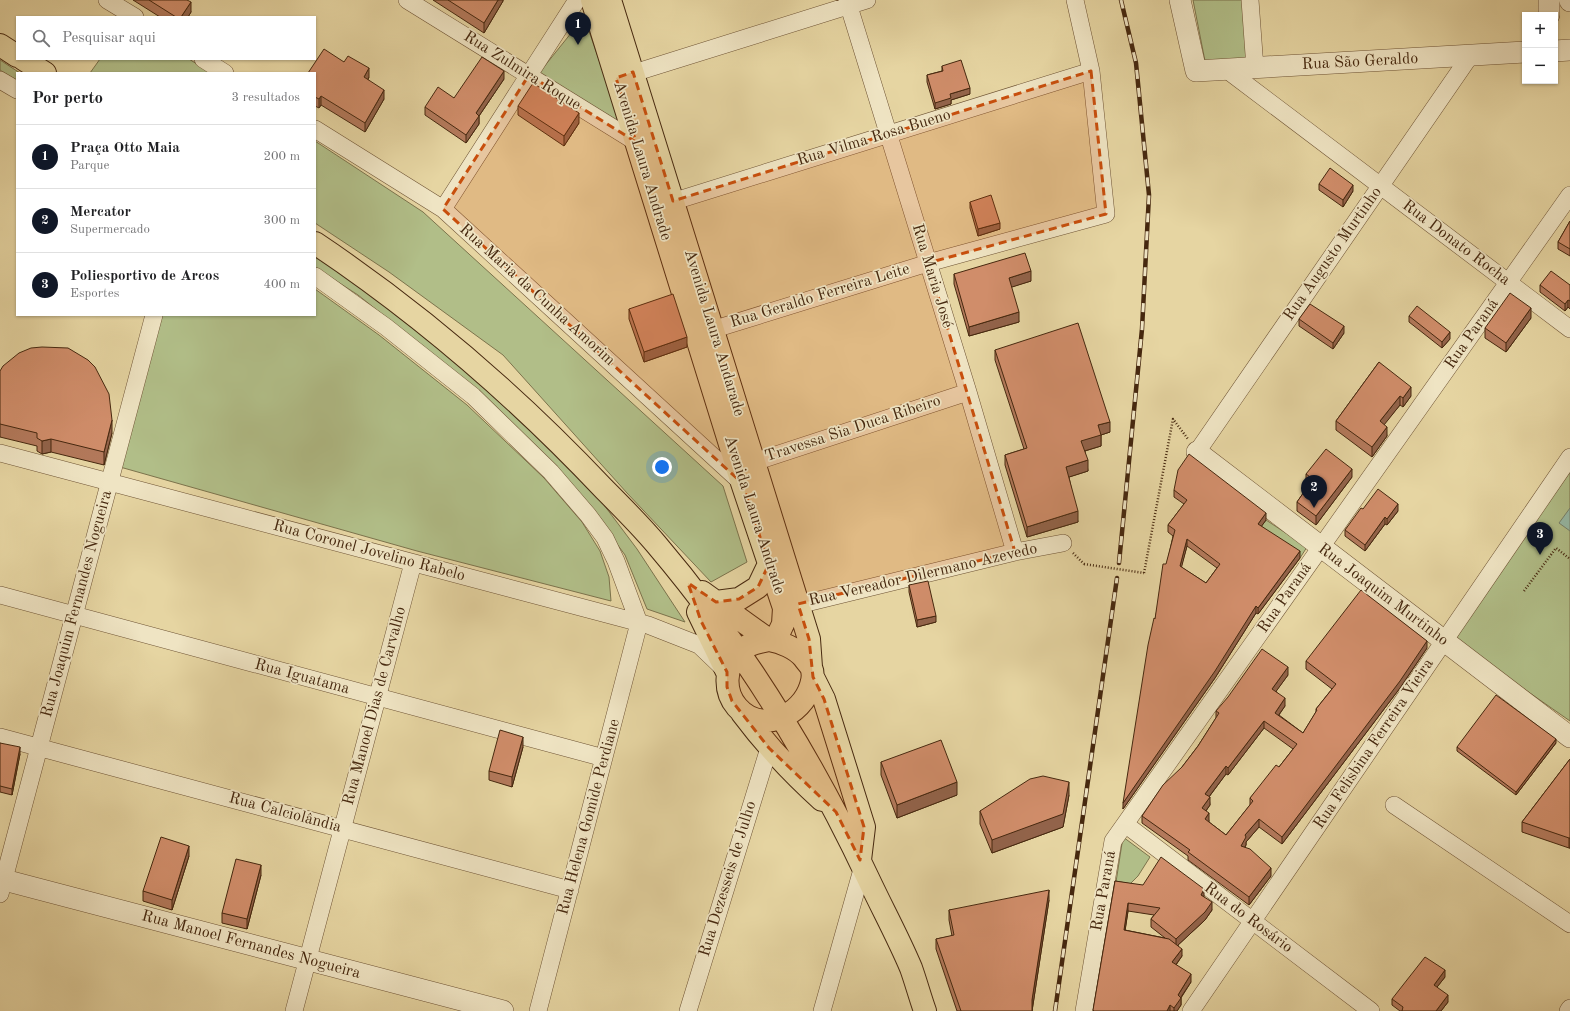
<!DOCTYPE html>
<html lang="pt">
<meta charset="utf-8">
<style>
:root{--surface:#fff;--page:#f2f2f2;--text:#202124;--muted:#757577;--line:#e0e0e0;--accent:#111827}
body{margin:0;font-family:"Old Standard TT",serif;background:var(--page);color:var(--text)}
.controls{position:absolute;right:12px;top:12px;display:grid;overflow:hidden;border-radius:0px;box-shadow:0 1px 3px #0004}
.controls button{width:36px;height:36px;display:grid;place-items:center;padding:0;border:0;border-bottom:1px solid var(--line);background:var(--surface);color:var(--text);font:20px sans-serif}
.you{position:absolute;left:662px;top:467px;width:14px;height:14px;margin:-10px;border:3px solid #fff;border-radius:50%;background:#1a73e8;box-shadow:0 0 0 6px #1a73e833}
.badge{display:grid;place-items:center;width:26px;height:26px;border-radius:50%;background:var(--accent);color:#fff;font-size:13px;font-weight:700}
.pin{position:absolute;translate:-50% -33px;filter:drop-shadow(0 1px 2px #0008)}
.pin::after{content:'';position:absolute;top:21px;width:14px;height:12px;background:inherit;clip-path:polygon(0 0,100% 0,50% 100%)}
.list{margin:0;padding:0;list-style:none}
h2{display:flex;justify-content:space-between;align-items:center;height:52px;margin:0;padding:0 16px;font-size:17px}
h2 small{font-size:13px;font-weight:400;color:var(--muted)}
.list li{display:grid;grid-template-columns:26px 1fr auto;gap:12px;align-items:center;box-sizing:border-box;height:64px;padding:0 16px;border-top:1px solid var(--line)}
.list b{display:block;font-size:15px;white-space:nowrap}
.list p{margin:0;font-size:13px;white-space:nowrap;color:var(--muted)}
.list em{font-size:13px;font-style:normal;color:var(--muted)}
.icon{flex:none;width:22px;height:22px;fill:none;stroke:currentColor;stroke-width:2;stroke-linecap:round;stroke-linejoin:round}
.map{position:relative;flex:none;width:1570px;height:1011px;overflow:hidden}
.search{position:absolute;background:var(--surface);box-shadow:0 1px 3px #0004;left:16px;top:16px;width:300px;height:44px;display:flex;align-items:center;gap:10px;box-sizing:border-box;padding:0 14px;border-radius:0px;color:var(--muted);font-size:15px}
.panel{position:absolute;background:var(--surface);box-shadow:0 1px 3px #0004;left:16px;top:72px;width:300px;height:244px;border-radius:0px}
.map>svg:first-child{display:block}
</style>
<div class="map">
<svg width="1570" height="1011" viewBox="0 0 1570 1011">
<rect width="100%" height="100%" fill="#e6d5a2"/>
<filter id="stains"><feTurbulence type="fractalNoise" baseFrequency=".005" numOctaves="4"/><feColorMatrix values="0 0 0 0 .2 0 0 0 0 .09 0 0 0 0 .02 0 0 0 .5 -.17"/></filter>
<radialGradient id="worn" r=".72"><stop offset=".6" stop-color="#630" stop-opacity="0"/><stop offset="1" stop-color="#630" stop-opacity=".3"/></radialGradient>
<!-- green -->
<path fill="#b1be88" stroke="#7c734c" d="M1193 0H1246L1251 61H1205Z
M584 17 621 123 539 73Z
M100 59H189L211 73H90Z
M0 60 20 73H17V81L0 70Z
M315 141 423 212 723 486 747 562 711 582 627 493 503 355 389 272 315 223Z
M315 257 361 286 478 377 595 493 637 549 685 622 647 609 625 555 585 500 472 386 358 295 315 267Z
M315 289 379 335 467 405 544 478 582 522 600 551 609 577 611 601 417 551 120 467 160 315H315Z
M1570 472V721L1451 638Z
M1266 520 1307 547 1300 558 1258 531Z
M1123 837 1150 857 1138 876 1128 886 1116 882Z"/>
<!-- water -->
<path fill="#96b9a6" stroke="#767f6a" d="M1570 508V531L1559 523Z"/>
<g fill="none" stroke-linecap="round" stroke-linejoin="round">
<defs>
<path id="minor" d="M107 0 135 17
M407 0 636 142
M847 0 968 392 1015 552
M1250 0 1255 68
M203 59 225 73
M1227 70 1570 329
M621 77 867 0
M0 80 17 90
M315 129 443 209 742 483
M662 205 1091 71
M443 209 577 0
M315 276 386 327 473 396 551 472 588 515 605 538 616 561 639 623 538 1011
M702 333 928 263 1106 214 1091 71 1075 0
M1197 452 1470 56
M0 453 648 625 699 645 721 666
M742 466 968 392
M0 595 604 758
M786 608 1015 552 1063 543
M0 737 570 890
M1394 805 1570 924
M1125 824 1371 1011
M0 894 154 315
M294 1011 413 563
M688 1011 769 748
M822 1011 863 866
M1084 1011 1113 841 1570 195
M1191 1011 1570 457
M1568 1011 1570 1008"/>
<path id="tertiary" d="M1180 0 1196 71 1525 52
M1549 0V15
M1570 0V1
M1555 51 1570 50
M1197 452 1570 737
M0 879 503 1011"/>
<path id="primary" d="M592 0 742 483 784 608 783 624 775 641
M610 0 809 639 811 667
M0 45 17 56
M23 59 45 73
M315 243C421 314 517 397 604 489 622 507 640 525 656 544 741 644 812 759 868 878 882 908 898 937 911 968 916 982 920 997 925 1011
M702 592 769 640
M716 602 739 599 758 587 769 564
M698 612 727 672
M769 640C781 642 796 648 804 658 806 661 809 664 811 667 814 674 813 679 811 685 802 716 761 735 737 707 724 692 724 668 739 652 746 644 759 642 769 640Z
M813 677 824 699 864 827 860 860
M742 713C766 745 792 773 822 800"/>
</defs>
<!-- minor casing -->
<use href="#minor" stroke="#6e5334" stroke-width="18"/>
<!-- tertiary casing -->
<use href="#tertiary" stroke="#6e5334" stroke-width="22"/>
<!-- primary casing -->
<use href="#primary" stroke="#46280f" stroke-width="24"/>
<!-- path -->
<path stroke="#46280f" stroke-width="2.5" stroke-dasharray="1 2" stroke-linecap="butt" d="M1073 553 1084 564
M1144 573 1173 419 1188 439
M1524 591 1556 548 1570 559"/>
<!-- minor -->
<use href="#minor" stroke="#efe4c3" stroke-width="17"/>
<!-- tertiary -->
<use href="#tertiary" stroke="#efe4c3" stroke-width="21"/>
<!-- primary -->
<use href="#primary" stroke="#e6d5a2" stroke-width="22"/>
<defs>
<path id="rail" d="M1119 563 1142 329 1149 195 1136 63 1121 0
M1055 1011 1117 578"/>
</defs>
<!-- rail casing -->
<use href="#rail" stroke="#46280f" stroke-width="4.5"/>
<!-- rail -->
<use href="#rail" stroke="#efe4c3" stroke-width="3" stroke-dasharray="9" stroke-linecap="butt"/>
<!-- path-bridge -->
<path stroke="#46280f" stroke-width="2.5" stroke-dasharray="1 2" stroke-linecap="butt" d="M1084 564 1144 573"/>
</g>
<!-- wall -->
<path fill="#b3795b" stroke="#46280f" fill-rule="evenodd" d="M133 0H187L191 12 188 17H160Z
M433 0H503V1L484 33Z
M344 62 369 77 368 80 384 99 365 132 321 105 319 108 315 106V73Z
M942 66 970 94 951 100V104L935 109 927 82V75L942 71Z
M504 79 479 116V124L466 143 425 115V107L454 98Z
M518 106 579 123 564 146 518 115Z
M1319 184 1353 191 1343 207 1319 190Z
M970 202 1000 229 978 236 970 208Z
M1570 221V256L1558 249V242Z
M954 274 1031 281 1011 287 1019 322 969 336 954 284Z
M1540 285H1570V309L1568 307 1565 311 1540 292Z
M629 309 687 347 644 362 629 319Z
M1409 316 1450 339 1442 348 1409 322Z
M1531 318 1506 352 1485 338V328Z
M1299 319 1344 333 1333 349 1299 326Z
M995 350 1110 432 1101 435V446L1085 451 1088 471 1069 477 1078 522 1027 537 1005 465V455L1024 449 995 360Z
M1379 362 1411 396 1403 407 1400 405 1384 424 1387 436 1372 457 1336 430V421Z
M0 371 112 433 104 465 51 452 42 454 37 451V446L0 437Z
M1306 474 1352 477 1316 525 1297 511V502L1309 485 1306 483Z
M1174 490 1266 520 1261 526 1300 558 1258 614 1256 613 1215 678 1123 809 1155 619 1173 536 1168 532V525L1184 504 1174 497ZM1187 546 1217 568 1206 583 1181 567Z
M1363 509 1398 511 1387 525 1385 524 1365 551 1345 536V530Z
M909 585 936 622 917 627 909 592Z
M1427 648 1400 688 1282 844 1259 827 1246 842V845L1245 847 1271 876 1249 905 1188 860V856L1142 823V816L1182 767 1198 746 1216 718V711L1288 675 1276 691 1285 706 1279 715 1303 733 1316 712V709L1332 689 1306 669V661ZM1264 728 1293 749 1279 767 1250 798V805L1226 835 1209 822V821L1206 811 1210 805 1209 797 1226 774 1228 775Z
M0 743 20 754 12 795 0 792Z
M1556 743 1516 795 1457 751V747Z
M523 747 512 787 489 780V771Z
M1570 759V848H1569L1522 832V822Z
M881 762 957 795 897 818 881 775Z
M1069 795 1063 827 992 853 980 824V811Z
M189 856 172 910 143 901V891Z
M261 875 247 929 222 923V913Z
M1115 881 1204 897 1212 910 1205 920 1178 945 1182 956 1176 965 1191 982 1181 998V1005L1177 1011H1093ZM1128 911 1154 915 1151 919V927L1165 938 1125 930Z
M1049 900 1032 1011H957L936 949V939L952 936 949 920V910Z
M1445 977 1437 987 1448 1002 1441 1011H1400L1392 1005V999Z"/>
<!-- shaded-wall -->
<path fill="#92634a" stroke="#46280f" d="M498 0H503V1L484 33V23Z
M191 2V12L188 17H181Z
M369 68V77L364 86V77Z
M504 71V79L479 116V124L466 143V135L476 113Z
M970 88V94L951 100V104L935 109V103L950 94Z
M384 90V99L365 132V123Z
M321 96V105L319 108V99Z
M579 113V123L564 146V136Z
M1353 185V191L1343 207V200Z
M1000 223V229L978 236V229Z
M1031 271V281L1009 288V278Z
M1568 300V307L1565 311V304Z
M1531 308V318L1506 352V343Z
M1019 312V322L969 336V327Z
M1344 326V333L1333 349V343Z
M1450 332V339L1442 348V342Z
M687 337V347L644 362V352Z
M1411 387V396L1403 407V398Z
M1400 396V405L1380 430V421Z
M112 420V433L104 465V452Z
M1110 422V432L1101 435V446L1081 452V441L1098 425Z
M1387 427V436L1372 457V447Z
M51 439V452L42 454V441Z
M1088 460V471L1066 478V467Z
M1352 469V477L1316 525V516Z
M1398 504V511L1387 525V519Z
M1078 511V522L1027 537V527Z
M1266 513V520L1258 531V524Z
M1385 517V524L1365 551V545Z
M1187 539V546L1180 573V566Z
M1300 551V558L1258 614V608Z
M1256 606V613L1215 678 1123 809V803Z
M936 616V622L917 627V620Z
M1427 641V648L1400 688 1282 844V837Z
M1288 667V675L1272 697V689Z
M1285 698V706L1275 720V713Z
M1264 721V728L1228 775V768Z
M523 737V747L512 787V777Z
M1556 739V743L1516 795V792Z
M20 747V754L12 795V789Z
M1226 766V774L1205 802V794Z
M957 782V795L897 818V805Z
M1069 782V795L1063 827 992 853V840Z
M1210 797V805L1202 816V808Z
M1209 813V821L1205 827V819Z
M1259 819V827L1246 842V845L1241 853V846L1245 835Z
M1569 838H1570V848H1569Z
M189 846V856L172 910V900Z
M261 865V875L247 929V919Z
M1271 868V876L1249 905V897Z
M1204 889V897L1201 895Z
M1049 890V900L1032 1011V1000Z
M1212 902V910L1205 920 1176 947V939Z
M1128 903V911L1124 938V930Z
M1182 949V956L1172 970V962Z
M1445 970V977L1434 991V985Z
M1191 974V982L1179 1000 1181 998V1005L1177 1011H1174V1008L1178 995Z
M1448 995V1002L1441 1011H1436Z
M1170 1005V1011H1167Z"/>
<!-- building -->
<path fill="#d08d6a" stroke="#46280f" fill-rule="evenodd" d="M149 0H187L191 2 181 17H176Z
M448 0H498L484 23Z
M324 49 344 62 348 56 369 68 364 77 384 90 365 123 321 96 319 99 315 97V73H308Z
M482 57 504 71 476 113 479 116 466 135 425 107 438 87 454 98Z
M961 60 970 88 950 94 951 98 935 103 927 75 943 71 942 66Z
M533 83 579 113 564 136 518 106Z
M1330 168 1353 185 1343 200 1319 184Z
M991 195 1000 223 978 229 970 202Z
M1570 221V249L1558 242Z
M1025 253 1031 271 1009 278 1019 312 969 327 954 274Z
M1551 271 1570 285V301L1568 300 1565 304 1540 285Z
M1510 293 1531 308 1506 343 1485 328Z
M673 294 687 337 644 352 629 309Z
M1310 304 1344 326 1333 343 1299 319Z
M1417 306 1450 332 1442 342 1409 316Z
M1078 323 1110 422 1098 425 1101 435 1081 441 1088 460 1066 467 1078 511 1027 527 1005 455 1027 448 995 350Z
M42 347 68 348 88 360 95 367 109 394 112 420 104 452 51 439 42 441 37 438V433L0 424V371L3 366 19 353 31 348Z
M1379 362 1411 387 1403 398 1400 396 1380 421 1387 427 1372 447 1336 421Z
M1326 449 1352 469 1316 516 1297 502 1313 479 1306 474Z
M1189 454 1266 513 1258 524 1300 551 1258 608 1256 606 1215 671 1123 803 1148 645 1154 618 1155 619 1163 564H1166L1175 530 1168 525 1187 500 1174 490 1178 470ZM1187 539 1220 564 1206 583 1180 566Z
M1378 489 1398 504 1387 519 1385 517 1365 545 1345 530 1361 508 1363 509Z
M928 581 936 616 917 620 909 585Z
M1361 590 1427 641 1400 681 1282 837 1259 819 1245 835 1246 837 1241 846 1250 849 1271 868 1249 897 1188 852 1190 850 1142 816 1163 785 1182 767 1198 746 1219 713 1216 711 1228 697 1262 649 1288 667 1272 689 1285 698 1275 713 1303 733 1317 710 1316 709 1336 684 1306 661ZM1264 721 1297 744 1279 767 1276 765 1250 798 1253 801 1226 835 1205 819 1209 813 1202 808 1210 797 1205 794 1226 766 1228 768Z
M1496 695 1556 739 1516 792 1457 747Z
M500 730 523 737 512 777 489 771Z
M941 740 957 782 897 805 881 762Z
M0 743 20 747 12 789 0 786Z
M1570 759V838H1569L1522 822Z
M1043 776 1069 782 1063 814 992 840 980 811 1030 779Z
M161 837 189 846 172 900 143 891Z
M1161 857 1204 889 1201 895 1212 902 1205 912 1176 939 1151 919 1160 908 1128 903 1124 930 1169 939 1182 949 1172 962 1191 974 1178 995 1181 998 1174 1008 1170 1005 1167 1011H1094L1093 1010 1115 881 1143 885Z
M236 859 261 865 247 919 222 913Z
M1049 890 1032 1000V1011H961L936 939 954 935 949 910Z
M1425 957 1445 970 1434 985 1448 995 1436 1011H1402L1403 1007 1392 999Z"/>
<!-- marked area -->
<path fill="#c84f0d" fill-opacity="0.2" stroke="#c84f0d" stroke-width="3" stroke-dasharray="8 5" stroke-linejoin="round" d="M1091 71 1106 214 928 263 1015 552 798 604 809 639 813 677 824 699 864 827 860 860 836 812 769 748 732 701 727 687V672L701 621 688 583 716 602 739 599 758 587 769 564 742 483 443 209 529 75 636 142 616 78 633 72 673 201Z"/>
<g text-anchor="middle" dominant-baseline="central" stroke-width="3.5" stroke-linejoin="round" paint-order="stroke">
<!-- street labels -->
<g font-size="16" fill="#46280f" stroke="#efe4c3">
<text transform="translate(1360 62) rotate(-3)">Rua São Geraldo</text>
<text transform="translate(522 71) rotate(32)">Rua Zulmira Roque</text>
<text transform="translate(874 138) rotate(-17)">Rua Vilma Rosa Bueno</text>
<text transform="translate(642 161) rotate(73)">Avenida Laura Andrade</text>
<text transform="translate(1456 243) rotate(37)">Rua Donato Rocha</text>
<text transform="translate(1333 254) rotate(-55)">Rua Augusto Murtinho</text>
<text transform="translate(932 276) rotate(73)">Rua Maria José</text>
<text transform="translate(537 295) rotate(42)">Rua Maria da Cunha Amorim</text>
<text transform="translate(820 296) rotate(-17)">Rua Geraldo Ferreira Leite</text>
<text transform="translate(714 333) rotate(73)">Avenida Laura Andarade</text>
<text transform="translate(1472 334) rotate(-55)">Rua Paraná</text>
<text transform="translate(853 429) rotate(-18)">Travessa Sia Duca Ribeiro</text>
<text transform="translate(754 515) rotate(72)">Avenida Laura Andrade</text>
<text transform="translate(369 551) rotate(15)">Rua Coronel Jovelino Rabelo</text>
<text transform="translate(923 575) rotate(-13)">Rua Vereador Dilermano Azevedo</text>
<text transform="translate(1383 595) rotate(37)">Rua Joaquim Murtinho</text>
<text transform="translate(1285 598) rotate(-55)">Rua Paraná</text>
<text transform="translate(77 604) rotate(-75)">Rua Joaquim Fernandes Nogueira</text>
<text transform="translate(302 677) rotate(15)">Rua Iguatama</text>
<text transform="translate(375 706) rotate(-75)">Rua Manoel Dias de Carvalho</text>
<text transform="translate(1374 744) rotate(-56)">Rua Felisbina Ferreira Vieira</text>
<text transform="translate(285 813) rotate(15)">Rua Calciolândia</text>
<text transform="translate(589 817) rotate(-75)">Rua Helena Gomide Perdiane</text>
<text transform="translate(728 879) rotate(-73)">Rua Dezesseis de Julho</text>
<text transform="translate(1104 891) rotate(-80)">Rua Paraná</text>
<text transform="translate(1248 918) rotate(37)">Rua do Rosário</text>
<text transform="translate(251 945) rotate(15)">Rua Manoel Fernandes Nogueira</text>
</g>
</g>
<rect width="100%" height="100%" filter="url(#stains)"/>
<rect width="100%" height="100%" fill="url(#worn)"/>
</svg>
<div class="controls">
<button>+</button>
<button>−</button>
</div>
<div class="you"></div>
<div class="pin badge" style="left:578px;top:45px">1</div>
<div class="pin badge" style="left:1314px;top:508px">2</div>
<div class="pin badge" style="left:1540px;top:555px">3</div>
<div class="search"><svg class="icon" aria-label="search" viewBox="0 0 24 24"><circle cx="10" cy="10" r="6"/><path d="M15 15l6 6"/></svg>Pesquisar aqui</div>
<section class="panel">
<h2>Por perto<small>3 resultados</small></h2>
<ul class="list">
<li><span class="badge">1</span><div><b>Praça Otto Maia</b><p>Parque</p></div><em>200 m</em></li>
<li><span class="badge">2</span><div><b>Mercator</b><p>Supermercado</p></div><em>300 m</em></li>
<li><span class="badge">3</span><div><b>Poliesportivo de Arcos</b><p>Esportes</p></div><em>400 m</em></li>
</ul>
</section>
</div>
